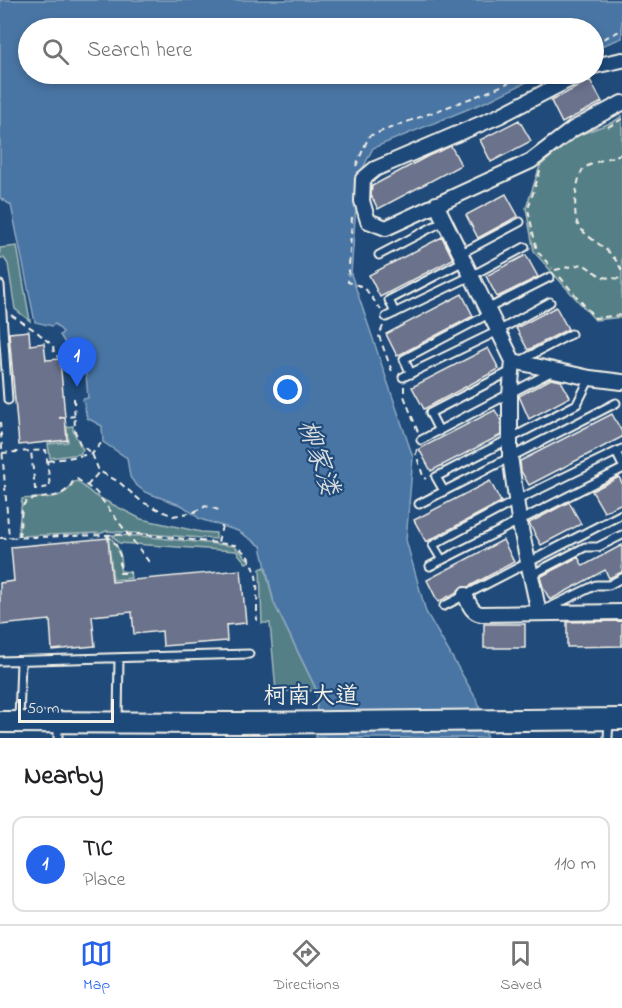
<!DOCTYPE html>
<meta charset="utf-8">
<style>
:root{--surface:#fff;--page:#f6f6f6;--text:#202124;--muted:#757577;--line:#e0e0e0;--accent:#2563eb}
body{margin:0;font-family:"Indie Flower","LXGW WenKai TC",sans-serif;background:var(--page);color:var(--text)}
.scale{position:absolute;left:18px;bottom:15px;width:96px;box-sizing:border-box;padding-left:6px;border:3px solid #f4f1e8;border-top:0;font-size:16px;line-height:21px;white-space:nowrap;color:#f4f1e8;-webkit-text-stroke:4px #1f4a7a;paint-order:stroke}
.you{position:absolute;left:288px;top:390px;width:21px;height:21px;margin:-15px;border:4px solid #fff;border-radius:50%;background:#1a73e8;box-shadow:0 0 0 9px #1a73e833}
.badge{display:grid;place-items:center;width:39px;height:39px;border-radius:50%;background:var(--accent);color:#fff;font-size:20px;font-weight:700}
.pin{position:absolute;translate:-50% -50px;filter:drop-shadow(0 2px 3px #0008)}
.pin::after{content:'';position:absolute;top:32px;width:21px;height:18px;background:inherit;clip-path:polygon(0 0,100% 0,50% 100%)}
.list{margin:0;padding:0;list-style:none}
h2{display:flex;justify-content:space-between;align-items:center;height:78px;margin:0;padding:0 24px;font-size:26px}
h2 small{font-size:20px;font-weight:400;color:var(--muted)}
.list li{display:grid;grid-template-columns:39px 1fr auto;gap:18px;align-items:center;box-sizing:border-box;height:96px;margin:0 12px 12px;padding:0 12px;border:2px solid var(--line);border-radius:12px}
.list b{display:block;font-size:22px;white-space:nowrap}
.list p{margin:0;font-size:20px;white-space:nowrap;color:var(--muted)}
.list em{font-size:20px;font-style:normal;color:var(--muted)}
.icon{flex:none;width:33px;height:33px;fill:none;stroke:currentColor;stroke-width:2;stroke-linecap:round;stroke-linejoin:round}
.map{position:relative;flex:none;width:622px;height:738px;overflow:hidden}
.search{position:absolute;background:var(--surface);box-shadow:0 3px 9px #0003;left:18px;right:18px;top:18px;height:66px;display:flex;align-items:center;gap:15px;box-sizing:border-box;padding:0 21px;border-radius:33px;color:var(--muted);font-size:22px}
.sheet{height:186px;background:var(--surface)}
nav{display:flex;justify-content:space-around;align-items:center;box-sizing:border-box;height:84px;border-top:2px solid var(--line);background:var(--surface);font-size:16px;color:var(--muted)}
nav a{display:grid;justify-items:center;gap:3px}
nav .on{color:var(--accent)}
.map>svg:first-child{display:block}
</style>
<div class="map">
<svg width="622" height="738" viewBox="0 0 622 738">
<rect width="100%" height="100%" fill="#1f4a7a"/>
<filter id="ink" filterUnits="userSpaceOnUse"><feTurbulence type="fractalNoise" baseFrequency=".0167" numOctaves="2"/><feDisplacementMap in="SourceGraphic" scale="12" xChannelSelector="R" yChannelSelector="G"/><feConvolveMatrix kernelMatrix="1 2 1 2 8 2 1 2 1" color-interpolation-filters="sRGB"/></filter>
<g filter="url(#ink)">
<!-- green -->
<path fill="#547f87" stroke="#a4b8b8" stroke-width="1.5" d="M622 116V317L595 320 534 252 526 208 540 166 574 137 613 122Z
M17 246 30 321 15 309 8 264 4 258H0V248Z
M73 426V431L83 450 80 454 50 458 48 444 68 442 67 427Z
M77 481 94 495 141 519 201 532 216 533V539L106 531 102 533 18 536 22 499C41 496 63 503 74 482Z
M108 535C116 542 125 558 120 568L121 571 130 572 131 578 113 580Z
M112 535 141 536 234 546 250 561 246 563 236 551 119 543Z
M265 567 274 603 317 691H276L270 623H262L260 569Z"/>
<!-- water -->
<path fill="#4975a4" stroke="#8da7bf" stroke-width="1.5" d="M0 0H622V38L594 49V28H28V74H543L490 100 373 148 358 178 351 274 413 457 406 540 426 612 478 702 487 738H316L317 691 274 603 261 546 238 531 200 519 183 506 145 492 135 484 130 477 127 458 103 442 102 426 87 418 83 399 88 398 86 374H78L76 361 60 335 63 332 55 324 52 326 35 322 11 205 0 198Z"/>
<!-- building -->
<path fill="#6a728c" stroke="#f4f1e8" stroke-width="1.5" d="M590 80 602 102 562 123 551 101Z
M519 120 531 141 491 162 480 140Z
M451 146 461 165 378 209 371 195 372 186 428 156Z
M506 194 518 216 478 238 466 215Z
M442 237 453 259 380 297 369 275Z
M526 255 538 277 497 297 486 276Z
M462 294 473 316 397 356 386 334Z
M556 307 568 329 528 350 516 328Z
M29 331 30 345 44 343 46 360 60 359 67 440 19 445 9 333Z
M488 348 499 369 424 409 412 387Z
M551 379 561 381 570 397 529 419 519 396Z
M495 410 501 421V435L431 471 419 449Z
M612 414 622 432V437L529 485 521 471 520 461Z
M619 477 622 483V503L604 512 592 491Z
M490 481 501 502 426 542 414 520Z
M569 502 581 524 541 545 529 523Z
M108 538 112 582 241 570 246 623 226 625 227 641 163 646 162 631 134 634 132 612 92 616 95 646 52 650 50 620 0 625V583L14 581 11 547Z
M503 540 514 562 468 587H461L457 592 438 602 427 580Z
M622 545V572L609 578 605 570 550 600 543 587 540 577 578 557 583 566Z
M622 621V646L567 647V622Z
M484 624H525V648H484Z"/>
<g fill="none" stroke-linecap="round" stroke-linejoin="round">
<defs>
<path id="lane" d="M460 254 520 222
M379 255 444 221
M0 285 8 400
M487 309 550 277
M395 313 389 300 464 261
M386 317 471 276 525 247
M520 361 571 334
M411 374 404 359 489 314
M403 377 498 331 550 302
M439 431 430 413 513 370
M421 440 551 372
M616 452 622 464
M444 491 436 477 577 404 590 378
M419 504 616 403
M442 560 433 545 515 501 622 449
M430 566 622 469
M531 575 585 547H598L622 535
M444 606 622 514
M544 610 596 585H609L622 578
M0 661 249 654
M118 720 119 658
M19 721 21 661
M58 723V738
M608 738 609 720"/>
<path id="street" d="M594 66 622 60
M580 74 499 116 375 169 363 179 362 201 368 221 386 228 531 161 573 129 622 103
M436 204 513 361 510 395V456L519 520 539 613
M513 361 590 378 622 382
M465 595C469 603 471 612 481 614L622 612"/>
<path id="secondary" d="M0 722 239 723 622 719"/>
</defs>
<!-- lane casing -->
<use href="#lane" stroke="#f4f1e8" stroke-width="11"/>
<!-- street casing -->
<use href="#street" stroke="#f4f1e8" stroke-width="18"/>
<!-- secondary casing -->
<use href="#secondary" stroke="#f4f1e8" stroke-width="24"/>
<!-- path -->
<path stroke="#f4f1e8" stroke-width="2" stroke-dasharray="6 4.5" stroke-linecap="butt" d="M594 43 622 30
M608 127 622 119
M622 154C614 156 588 164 583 169 576 179 571 219 580 228 595 245 611 247 622 271
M356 166 369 136 485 93 528 74
M540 171 528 209 537 251 552 268
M352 217 348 282 364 287 381 310
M555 270 583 264 602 277 622 279
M560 277 595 318 622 315
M11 315 36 331 53 346 54 353 69 368 72 376
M383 326 379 336 393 374
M404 386V396L418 432
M74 398 75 431 80 444 92 454 99 471 119 482 142 502 173 516 194 512 206 506 222 511
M59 418 75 416
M0 422 9 538
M417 449 416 454 424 479 426 478
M2 453 46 450 50 487 35 489 31 451
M48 461 92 454 102 442
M87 486 99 472
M106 535 115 543 120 556V573H131
M19 537C20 528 21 517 22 509 26 489 61 508 73 481L77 479 96 492 149 562
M0 538 141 534 235 545C264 564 256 591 257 621
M218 542 222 526"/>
<!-- lane -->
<use href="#lane" stroke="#1f4a7a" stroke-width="7"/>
<!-- street -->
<use href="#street" stroke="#1f4a7a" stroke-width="14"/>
<!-- secondary -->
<use href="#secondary" stroke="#1f4a7a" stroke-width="20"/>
</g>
</g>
<g text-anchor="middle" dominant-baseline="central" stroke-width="4.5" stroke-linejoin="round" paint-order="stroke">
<!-- street labels -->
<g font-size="24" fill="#f4f1e8" stroke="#1f4a7a">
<text x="311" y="697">柯南大道</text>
</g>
<!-- water labels -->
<g font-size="26" font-style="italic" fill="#dadede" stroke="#1f4a7a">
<text transform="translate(317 458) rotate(71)">柳家溇</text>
</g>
</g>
</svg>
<div class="scale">50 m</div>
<div class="you"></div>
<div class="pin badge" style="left:77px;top:387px">1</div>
<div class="search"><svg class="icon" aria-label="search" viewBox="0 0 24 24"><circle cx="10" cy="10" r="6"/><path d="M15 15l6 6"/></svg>Search here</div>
</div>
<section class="sheet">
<h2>Nearby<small></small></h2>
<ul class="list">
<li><span class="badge">1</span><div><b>TIC</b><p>Place</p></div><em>110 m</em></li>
</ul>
</section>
<nav>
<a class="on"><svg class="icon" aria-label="map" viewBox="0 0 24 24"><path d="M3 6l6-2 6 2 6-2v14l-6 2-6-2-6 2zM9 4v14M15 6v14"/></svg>Map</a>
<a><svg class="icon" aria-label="directions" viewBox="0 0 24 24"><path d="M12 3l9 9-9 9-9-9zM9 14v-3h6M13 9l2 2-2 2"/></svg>Directions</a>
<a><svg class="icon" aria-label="saved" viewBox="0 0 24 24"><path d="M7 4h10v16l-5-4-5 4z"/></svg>Saved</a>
</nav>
